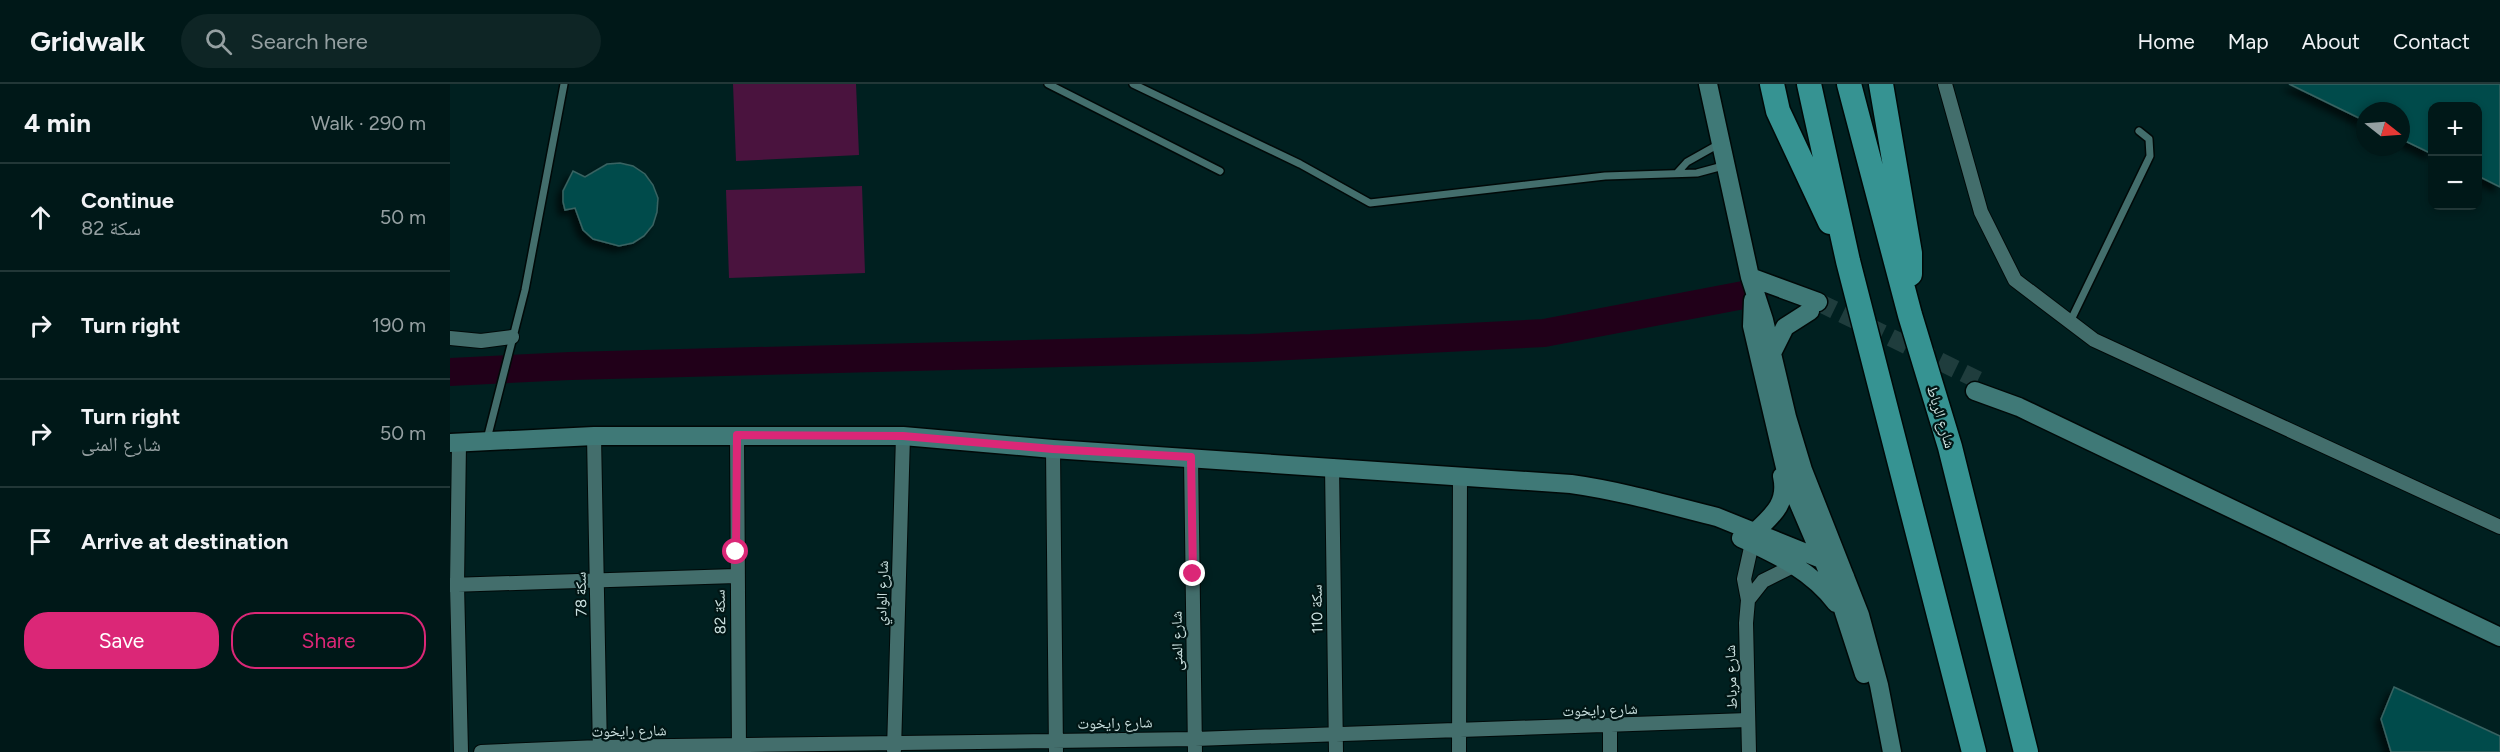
<!DOCTYPE html>
<meta charset="utf-8">
<style>
:root{--surface:#001818;--page:#0e2525;--text:#f1f3f6;--muted:#95a0a2;--line:#223737;--accent:#db2777}
body{margin:0;font-family:Figtree,"Noto Naskh Arabic",sans-serif;background:var(--page);color:var(--text)}
.controls{position:absolute;right:18px;top:18px;display:grid;overflow:hidden;border-radius:12px;box-shadow:0 3px 9px #0003}
.controls button{width:54px;height:54px;display:grid;place-items:center;padding:0;border:0;border-bottom:2px solid var(--line);background:var(--surface);color:var(--text);font:30px sans-serif}
.compass{position:absolute;left:1906px;top:18px;width:54px;height:54px;border-radius:50%;background:var(--surface);box-shadow:0 3px 9px #0003;rotate:107deg}
.stop{position:absolute;width:18px;height:18px;margin:-14px;border:4px solid #db2777;border-radius:50%;background:#fff}
.stop.end{background:#db2777;border-color:#fff;box-shadow:0 2px 6px #0008}
.list{margin:0;padding:0;list-style:none}
h2{display:flex;justify-content:space-between;align-items:center;height:78px;margin:0;padding:0 24px;font-size:26px}
h2 small{font-size:20px;font-weight:400;color:var(--muted)}
.list li{display:grid;grid-template-columns:39px 1fr auto;gap:18px;align-items:center;box-sizing:border-box;height:108px;padding:0 24px;border-top:2px solid var(--line)}
.list b{display:block;font-size:22px;white-space:nowrap}
.list p{margin:0;font-size:20px;white-space:nowrap;color:var(--muted)}
.list em{font-size:20px;font-style:normal;color:var(--muted)}
.actions{display:flex;gap:12px;padding:18px 24px}
.actions a{flex:1;padding:14px 0;border:2px solid var(--accent);border-radius:24px;text-align:center;font-size:21px;color:var(--accent)}
.actions .main{background:var(--accent);color:#fff}
.icon{flex:none;width:33px;height:33px;fill:none;stroke:currentColor;stroke-width:2;stroke-linecap:round;stroke-linejoin:round}
.map{position:relative;flex:none;width:2050px;height:668px;overflow:hidden}
header{display:flex;align-items:center;gap:36px;box-sizing:border-box;height:84px;padding:0 30px;background:var(--surface);border-bottom:2px solid var(--line)}
header strong{font-size:28px}
nav{display:flex;gap:33px;margin-inline-start:auto;font-size:21px}
.search{width:420px;height:54px;background:var(--page);display:flex;align-items:center;gap:15px;box-sizing:border-box;padding:0 21px;border-radius:33px;color:var(--muted);font-size:22px}
main{display:flex}
aside{flex:1;background:var(--surface)}
.map>svg:first-child{display:block}
</style>
<header>
<strong>Gridwalk</strong>
<div class="search"><svg class="icon" aria-label="search" viewBox="0 0 24 24"><circle cx="10" cy="10" r="6"/><path d="M15 15l6 6"/></svg>Search here</div>
<nav><a>Home</a><a>Map</a><a>About</a><a>Contact</a></nav>
</header>
<main>
<aside>
<h2>4 min<small>Walk · 290 m</small></h2>
<ul class="list">
<li><svg class="icon" aria-label="ahead" viewBox="0 0 24 24"><path d="M12 20V5M6 11l6-6 6 6"/></svg><div><b>Continue</b><p>سكة 82</p></div><em>50 m</em></li>
<li><svg class="icon" aria-label="right" viewBox="0 0 24 24"><path d="M7 20v-9h11M14 6l5 5-5 5"/></svg><div><b>Turn right</b></div><em>190 m</em></li>
<li><svg class="icon" aria-label="right" viewBox="0 0 24 24"><path d="M7 20v-9h11M14 6l5 5-5 5"/></svg><div><b>Turn right</b><p>شارع المنى</p></div><em>50 m</em></li>
<li><svg class="icon" aria-label="arrive" viewBox="0 0 24 24"><path d="M6 21V4h12l-3 4 3 4H6"/></svg><div><b>Arrive at destination</b></div></li>
</ul>
<div class="actions"><a class="main">Save</a><a>Share</a></div>
</aside>
<div class="map">
<svg width="2050" height="668" viewBox="0 0 2050 668">
<defs>
<filter id="shadow"><feDropShadow dx="-5.5" dy="5.5" stdDeviation="3" flood-color="#0009"/></filter>
</defs>
<rect width="100%" height="100%" fill="#002020"/>
<!-- green -->
<path fill="#4a133e" d="M283 0H406L409 71 286 77Z
M412 102 415 189 279 194 276 106Z"/>
<g fill="none" stroke-linecap="round" stroke-linejoin="round">
<!-- river -->
<path stroke="#210019" stroke-width="28" d="M0 288 120 282 801 264 1094 249 1304 209"/>
</g>
<!-- building -->
<path fill="#064c4b" stroke="#396362" stroke-width="1.5" filter="url(#shadow)" d="M1839 0H2050V103L2028 92V22H1982V70L1951 55V27H1915V37Z
M170 79 183 82 195 90 203 101 208 114 207 128 203 141 194 152 183 159 169 162 143 155 133 146 125 124 115 126 113 118V107L123 87 135 93 157 80Z
M1944 603 2050 652V668H1941L1931 635Z"/>
<g fill="none" stroke-linecap="round" stroke-linejoin="round">
<!-- secondary-tunnel -->
<path stroke="#1f3d3d" stroke-width="18" stroke-dasharray="18 9" stroke-linecap="butt" d="M1368 218 1528 296"/>
<defs>
<path id="lane" d="M598 0 770 87
M683 0 850 80 920 119 1155 92 1247 89 1273 82
M1227 89 1237 78 1269 60
M1620 238 1700 72 1699 55 1689 47
M37 355 75 206 114 0"/>
<path id="street" d="M1495 0 1531 128 1565 196 1644 256 2050 443
M0 254 31 257 62 253
M287 351 289 668
M144 352 150 668
M9 359 7 501 11 668
M603 365 606 668
M741 373 745 668
M882 382 886 668
M0 501 286 492
M1298 516 1313 497 1345 481
M1160 642V668
M444 666 453 352
M31 668 150 663 745 655 1298 636
M1009 668 1010 392
M1299 668 1296 539 1298 516 1294 495 1304 450"/>
<path id="secondary" d="M1258 0 1300 193 1314 236 1337 333 1353 386 1410 531 1429 601 1442 668
M1300 193 1368 218
M1303 216 1302 242 1337 392 1390 516 1414 590
M1322 269 1335 243 1360 227
M1525 307 1569 323 2050 553
M0 359 144 352H453L603 365 1121 400C1171 407 1219 421 1267 433L1371 475 1395 492
M1305 448C1323 431 1338 419 1332 392
M1291 454C1327 471 1361 486 1386 519"/>
<path id="highway" d="M1322 0 1328 27 1380 138
M1359 0 1398 177 1524 668
M1399 0 1460 231 1500 363 1576 668
M1431 0 1460 169V190"/>
</defs>
<!-- lane casing -->
<use href="#lane" stroke="#000908" stroke-width="10"/>
<!-- street casing -->
<use href="#street" stroke="#000908" stroke-width="16"/>
<!-- secondary casing -->
<use href="#secondary" stroke="#000908" stroke-width="21"/>
<!-- highway casing -->
<use href="#highway" stroke="#000908" stroke-width="27"/>
<!-- lane -->
<use href="#lane" stroke="#436e6c" stroke-width="7"/>
<!-- street -->
<use href="#street" stroke="#436e6c" stroke-width="14"/>
<!-- secondary -->
<use href="#secondary" stroke="#3f7977" stroke-width="18"/>
<!-- highway -->
<use href="#highway" stroke="#369392" stroke-width="24"/>
</g>
<g fill="none" stroke-linecap="round" stroke-linejoin="round">
<!-- route -->
<path stroke="#db2777" stroke-width="8" d="M286 468 287 351 453 352 603 365 741 373 743 490"/>
</g>
<g text-anchor="middle" dominant-baseline="central" stroke-width="4.5" stroke-linejoin="round" paint-order="stroke">
<!-- street labels -->
<g font-size="15" fill="#cce2e1" stroke="#011615">
<text transform="translate(1491 333) rotate(73)">شارع الرباط</text>
<text transform="translate(432 509) rotate(-88)">شارع الوادي</text>
<text transform="translate(131 510) rotate(-91)">سكة 78</text>
<text transform="translate(867 525) rotate(-91)">سكة 110</text>
<text transform="translate(270 528) rotate(-91)">سكة 82</text>
<text transform="translate(727 557) rotate(-91)">شارع المنى</text>
<text transform="translate(1281 593) rotate(-92)">شارع مرباط</text>
<text transform="translate(1150 626) rotate(-2)">شارع رايخوت</text>
<text transform="translate(665 639) rotate(-1)">شارع رايخوت</text>
<text transform="translate(179 647) rotate(-1)">شارع رايخوت</text>
</g>
</g>
</svg>
<div class="controls">
<button>+</button>
<button>−</button>
</div>
<svg class="compass" viewBox="-18 -18 36 36"><path d="M0-13l5 13h-10z" fill="#e53935"/><path d="M0 13l5-13h-10z" fill="#95a0a2"/></svg>
<div class="stop" style="left:286px;top:468px"></div>
<div class="stop end" style="left:743px;top:490px"></div>
</div>
</main>
